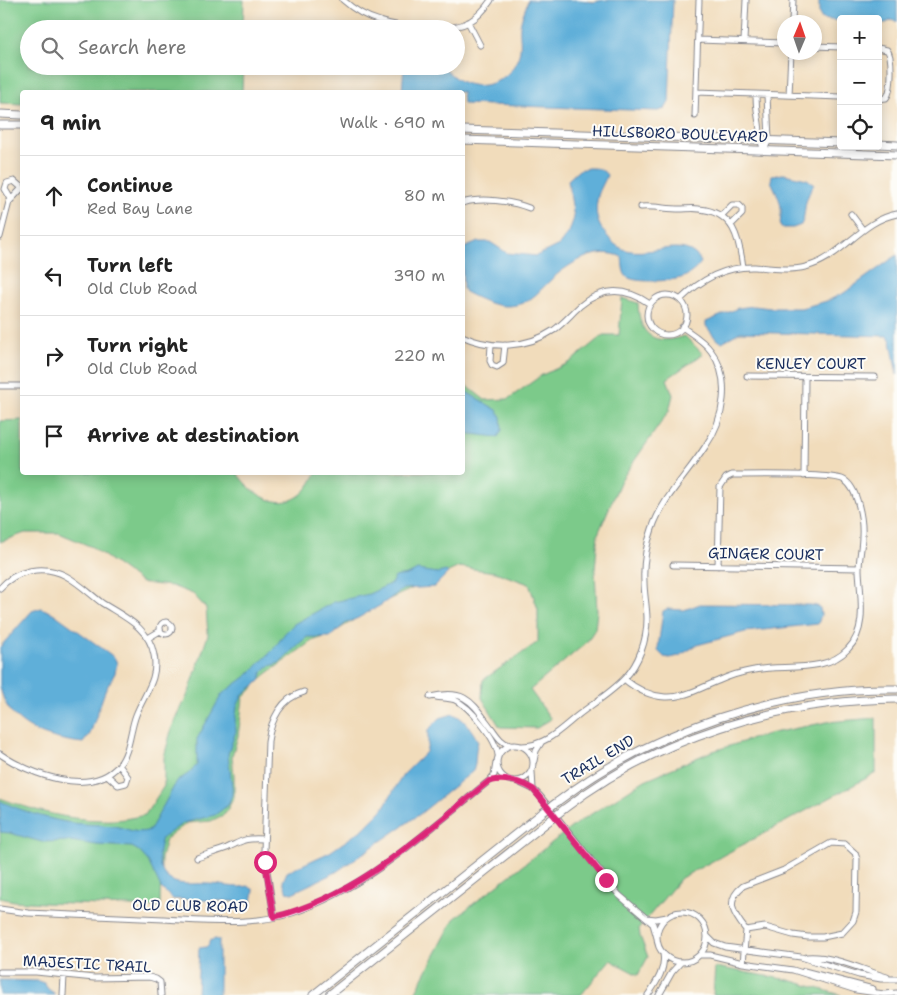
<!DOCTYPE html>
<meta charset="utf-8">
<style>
:root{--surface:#fff;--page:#f2f2f2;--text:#222;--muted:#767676;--line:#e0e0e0}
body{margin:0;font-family:"Shantell Sans",sans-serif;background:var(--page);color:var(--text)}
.controls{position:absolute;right:15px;top:15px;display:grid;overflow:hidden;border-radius:5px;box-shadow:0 2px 12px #0003}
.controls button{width:45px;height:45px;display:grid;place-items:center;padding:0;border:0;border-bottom:1px solid var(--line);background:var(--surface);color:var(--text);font:25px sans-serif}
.compass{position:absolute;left:777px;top:15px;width:45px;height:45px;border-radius:50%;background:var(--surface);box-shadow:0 2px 12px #0003;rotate:2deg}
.stop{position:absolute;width:15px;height:15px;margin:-11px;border:4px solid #db2777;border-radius:50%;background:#fff}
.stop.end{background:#db2777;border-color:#fff;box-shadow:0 1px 5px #0008}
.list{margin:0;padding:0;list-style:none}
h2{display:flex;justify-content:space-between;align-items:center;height:65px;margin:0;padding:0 20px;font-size:21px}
h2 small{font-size:16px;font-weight:400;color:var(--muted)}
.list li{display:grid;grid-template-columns:32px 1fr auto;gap:15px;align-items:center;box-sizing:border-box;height:80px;padding:0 20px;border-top:1px solid var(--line)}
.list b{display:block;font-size:19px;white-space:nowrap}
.list p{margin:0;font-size:16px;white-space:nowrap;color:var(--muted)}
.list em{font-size:16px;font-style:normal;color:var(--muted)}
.icon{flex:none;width:28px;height:28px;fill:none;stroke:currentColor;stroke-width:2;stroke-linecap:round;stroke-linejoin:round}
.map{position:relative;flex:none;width:897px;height:995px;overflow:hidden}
.search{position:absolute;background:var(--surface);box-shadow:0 2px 12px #0003;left:20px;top:20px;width:445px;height:55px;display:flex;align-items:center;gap:12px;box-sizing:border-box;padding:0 18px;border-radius:28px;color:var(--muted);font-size:19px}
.panel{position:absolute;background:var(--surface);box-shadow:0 2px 12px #0003;left:20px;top:90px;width:445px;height:385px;border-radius:5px}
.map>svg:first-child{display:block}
</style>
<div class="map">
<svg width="897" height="995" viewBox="0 0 897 995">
<rect width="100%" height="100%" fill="#fdfcf7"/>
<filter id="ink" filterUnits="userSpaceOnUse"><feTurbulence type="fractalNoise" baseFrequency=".02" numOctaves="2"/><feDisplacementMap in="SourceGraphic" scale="10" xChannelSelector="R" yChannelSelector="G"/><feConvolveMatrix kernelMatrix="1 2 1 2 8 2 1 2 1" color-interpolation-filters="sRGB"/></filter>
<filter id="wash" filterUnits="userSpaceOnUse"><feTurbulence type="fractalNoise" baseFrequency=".0096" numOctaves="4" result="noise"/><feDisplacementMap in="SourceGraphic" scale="20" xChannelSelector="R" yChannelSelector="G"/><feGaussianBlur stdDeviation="1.12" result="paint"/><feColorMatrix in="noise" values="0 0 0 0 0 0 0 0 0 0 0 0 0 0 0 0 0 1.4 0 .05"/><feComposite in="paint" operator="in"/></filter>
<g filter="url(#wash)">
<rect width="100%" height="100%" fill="#f1dcbb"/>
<!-- green -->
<path fill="#7bca8a" stroke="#4b7c74" d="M0 0H244L243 29H29V66H243L242 92H22V104L0 103Z
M622 298 638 303C639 336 654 346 685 336L703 354 667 379 673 395 669 411 621 480 598 534 595 570 597 612 595 629 586 643 530 690 551 719 537 728 500 727 482 698 483 680 538 642V609L529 584 495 572 459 567 379 604 330 635 312 641 265 675 243 698 238 736 232 756 234 776V797L225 814 211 821 187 823 166 839 161 858 160 907 45 903 14 901 0 898V798C32 810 67 820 102 820 117 821 131 818 145 815L164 786V757L172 727 189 692 208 635 206 608 193 594 172 586 142 583 92 547 59 533H25L0 542V421L22 420V472L237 473C260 506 298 516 316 473L462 472 463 383 485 400 508 399 542 375 569 363 603 335H619Z
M876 718V773L681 878 639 928 640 936 648 957 638 975 610 960 581 995H414L454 919 577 823 645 780 710 752 768 734 827 722Z
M715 967 789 980 841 995H713Z"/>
<!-- water -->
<path fill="#5fafd9" stroke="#3d6f9c" d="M528 0H580L593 2 605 0H673L669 102 665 109 658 111 463 104 462 92H402L404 66H442C447 71 453 77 460 81 481 92 508 82 517 60 523 48 519 38 520 26 521 17 526 9 528 0Z
M819 0H897V22L892 20 886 23H878V19H841V21L822 19 819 14Z
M588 168C596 168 602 168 607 175 604 184 598 191 597 201 595 213 597 224 605 233 609 238 613 244 619 247 643 262 686 232 701 262 698 268 690 274 684 277 674 281 639 283 629 278 622 275 623 264 622 257 598 246 571 262 553 278 540 289 534 301 516 305 498 309 481 300 465 292L463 289 462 249 478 242H490L507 253 536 256 559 245 569 232 574 218 568 180 579 170Z
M784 174 807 179 814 184C810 191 806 199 805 208 804 215 804 219 801 225L793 228H781C779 222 782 215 781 208 780 198 775 190 771 181L772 175Z
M897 255V375L891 341 888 336 740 332 722 342 717 340 706 326V322L738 308 754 306 770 308H801L827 301 844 293Z
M462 388 468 393 497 410 501 417 502 430 498 437 463 433Z
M417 570 438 573 446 571 448 573 434 587 403 589 381 605 358 618 346 623 330 637H307L301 642 279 663 267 667 262 673 260 681 243 694 237 707 235 722 236 731 228 754 232 787V795L228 805 215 815 183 823 162 838C156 855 157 878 178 883 188 885 199 883 209 884 223 884 235 889 248 886L254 890 252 902 172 899 161 888 148 861 139 851 132 847 97 845 70 841 42 842 10 833 0 832V801C20 810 44 818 66 822 82 825 98 824 113 826 127 828 136 835 150 830L177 781 188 774 197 765V739L222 694 248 675 273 650 285 633 294 624 334 602 369 594 392 583C394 573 401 578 409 574 412 573 414 572 417 570Z
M700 604 809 605 817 606 820 608 821 615 818 624 745 632 697 645 679 656 670 658 664 657 658 651V648L663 611 667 609 684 610Z
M41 608 53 613 114 657 117 663 115 673 105 691 90 734 83 743C47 739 7 727 0 686 0 674 0 660 0 647L32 611Z
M453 714C463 717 474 732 478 742 474 752 477 762 473 771L420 814 336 872 292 893 287 892 283 881 287 872 330 852 363 829 382 810 403 775 426 752 428 744V730L440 718Z
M215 939 219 940V995H197L199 948 206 947 209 944V941Z
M0 980 38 981 44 983 48 989 54 993V995H0Z"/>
</g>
<g filter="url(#ink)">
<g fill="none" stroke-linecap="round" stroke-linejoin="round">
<defs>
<path id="street" d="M343 0C353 9 366 17 380 21 401 28 449 33 469 22 478 17 485 9 491 0
M468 22 480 45
M792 22 793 0
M698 40 784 43
M744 41 746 0
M814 46 841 47
M878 48 887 50C893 56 892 92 886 98L878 99
M696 92 841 97
M756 95C756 107 757 111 759 123 761 134 758 138 764 150
M789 95 791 52
M695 116 699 0
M764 150 769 140 767 95
M11 199 5 189 7 183 14 181 22 188
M462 203C481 197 511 201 529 208
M641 207C654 206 667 209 680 209 686 209 693 208 699 209 734 212 739 238 743 267
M851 214 863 230
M721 216 732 205H739L742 208V214L731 225
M0 237 9 202 22 188
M647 315a20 20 0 1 1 40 0a20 20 0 1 1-40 0Z
M680 300C700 280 726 266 755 267 775 268 793 272 812 265 844 254 863 220 897 214
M462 336C492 350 527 348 554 330 564 323 571 314 580 306 602 287 626 287 650 304
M491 345 490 361 492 365 497 367 503 363 505 345
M747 376 875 377
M0 386H22
M804 476 805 377
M673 565 859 568
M0 588C16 570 44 564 66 576 79 583 90 594 102 603 124 617 149 627 154 655 159 679 144 694 136 715 130 730 130 752 119 765 91 798 29 774 0 754
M160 628a6 6 0 1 1 12 0a6 6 0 1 1-12 0Z
M148 638 160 631
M624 679C636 689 649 696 665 697 685 698 700 688 718 681 729 676 742 672 754 670 784 664 825 674 848 649 868 629 860 595 859 570 859 558 862 547 862 536 863 521 858 488 844 480 834 473 750 475 732 475L726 478 720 487 718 566
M430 697C467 688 472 703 493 730 498 737 502 743 510 745
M436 697C442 698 449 698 455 700 471 707 496 739 498 755
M497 763a18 18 0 1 1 36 0a18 18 0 1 1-36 0Z
M522 746C545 746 561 729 577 716 592 704 611 693 625 678 639 663 647 640 647 619 647 607 644 594 644 582 643 564 646 546 652 529 663 497 687 475 705 447 724 420 732 379 711 351 704 341 692 334 682 327
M534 761 536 751 541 743
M532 772 533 789
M107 775 118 785 126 783 128 777 119 765
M518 782 533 789 540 796 619 895 653 924 657 938
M197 858C207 854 217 852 227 848 244 840 244 838 264 839
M0 909 28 913C73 915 119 917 164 919 206 921 251 926 292 913 368 888 428 830 489 781L494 775 496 763
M657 937a25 25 0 1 1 50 0a25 25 0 1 1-50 0Z
M274 917 264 851 268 741C271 720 281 698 304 692
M646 918 656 919 667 917
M708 937 714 943 725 947 801 957 859 975 881 979H897
M700 955H710L743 963 793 970 856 990 884 994 897 993
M807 957C833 955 862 970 887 977
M743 963 746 930 765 927 793 935 808 937H823L842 933 853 921 856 912 857 859 855 853 845 844 831 843 784 870 743 886C724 901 734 915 746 930
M804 971 873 989
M0 972H36L94 978 149 977 156 979 160 982 161 995
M63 995 64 976
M648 995C656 983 666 969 663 954
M659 995 672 972 681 962"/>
<path id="secondary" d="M0 114 22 115
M0 125H22
M462 130 841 143
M462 140 897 155
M878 144 897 145
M557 802C650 731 780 687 897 689
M564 809C657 737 780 700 897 699
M313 995 542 813
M329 995 549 821"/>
</defs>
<!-- street casing -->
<use href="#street" stroke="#86868c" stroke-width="7"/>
<!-- secondary casing -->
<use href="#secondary" stroke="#86868c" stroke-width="9"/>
<!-- street -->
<use href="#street" stroke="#fff" stroke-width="5"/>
<!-- secondary -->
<use href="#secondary" stroke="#fff" stroke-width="7"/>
<defs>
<path id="secondary-bridge" d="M542 813 557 802
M549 821 564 809"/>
</defs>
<!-- secondary-bridge casing -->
<use href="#secondary-bridge" stroke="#86868c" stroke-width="9" stroke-linecap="butt"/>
<!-- secondary-bridge -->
<use href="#secondary-bridge" stroke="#fff" stroke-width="7"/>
</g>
</g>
<g fill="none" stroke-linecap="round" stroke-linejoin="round" filter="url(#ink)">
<!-- route -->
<path stroke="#db2777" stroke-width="6" d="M265 862 274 917C360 895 422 835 489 781 504 778 520 781 533 789L606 880"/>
</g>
<g text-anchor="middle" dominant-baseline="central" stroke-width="4" stroke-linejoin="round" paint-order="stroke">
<!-- street labels -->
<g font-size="15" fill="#1b2f5e" stroke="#fdfcf7">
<text transform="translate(680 134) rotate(2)">HILLSBORO BOULEVARD</text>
<text x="811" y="364">KENLEY COURT</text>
<text transform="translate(766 554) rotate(1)">GINGER COURT</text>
<text transform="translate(598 760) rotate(-31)">TRAIL END</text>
<text transform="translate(190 906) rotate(1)">OLD CLUB ROAD</text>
<text transform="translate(87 964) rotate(3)">MAJESTIC TRAIL</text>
</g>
</g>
</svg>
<div class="controls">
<button>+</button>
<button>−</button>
<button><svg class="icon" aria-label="locate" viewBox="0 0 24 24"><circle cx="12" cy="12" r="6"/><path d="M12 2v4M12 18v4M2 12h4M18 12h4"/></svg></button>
</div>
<svg class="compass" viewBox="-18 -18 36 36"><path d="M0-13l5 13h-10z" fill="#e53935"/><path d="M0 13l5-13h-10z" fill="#767676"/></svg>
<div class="stop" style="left:265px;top:862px"></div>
<div class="stop end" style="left:606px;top:880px"></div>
<div class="search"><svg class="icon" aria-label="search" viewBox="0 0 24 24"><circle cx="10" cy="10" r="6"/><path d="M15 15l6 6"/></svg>Search here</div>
<section class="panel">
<h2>9 min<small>Walk · 690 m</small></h2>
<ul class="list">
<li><svg class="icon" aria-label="ahead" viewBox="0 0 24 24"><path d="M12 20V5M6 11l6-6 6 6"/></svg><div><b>Continue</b><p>Red Bay Lane</p></div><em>80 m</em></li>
<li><svg class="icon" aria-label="left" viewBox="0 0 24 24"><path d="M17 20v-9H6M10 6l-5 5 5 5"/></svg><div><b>Turn left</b><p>Old Club Road</p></div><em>390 m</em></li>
<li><svg class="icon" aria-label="right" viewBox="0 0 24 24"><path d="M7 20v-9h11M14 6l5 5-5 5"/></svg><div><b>Turn right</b><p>Old Club Road</p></div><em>220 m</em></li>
<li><svg class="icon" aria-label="arrive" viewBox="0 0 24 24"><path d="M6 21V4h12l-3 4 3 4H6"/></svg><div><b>Arrive at destination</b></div></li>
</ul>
</section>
</div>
